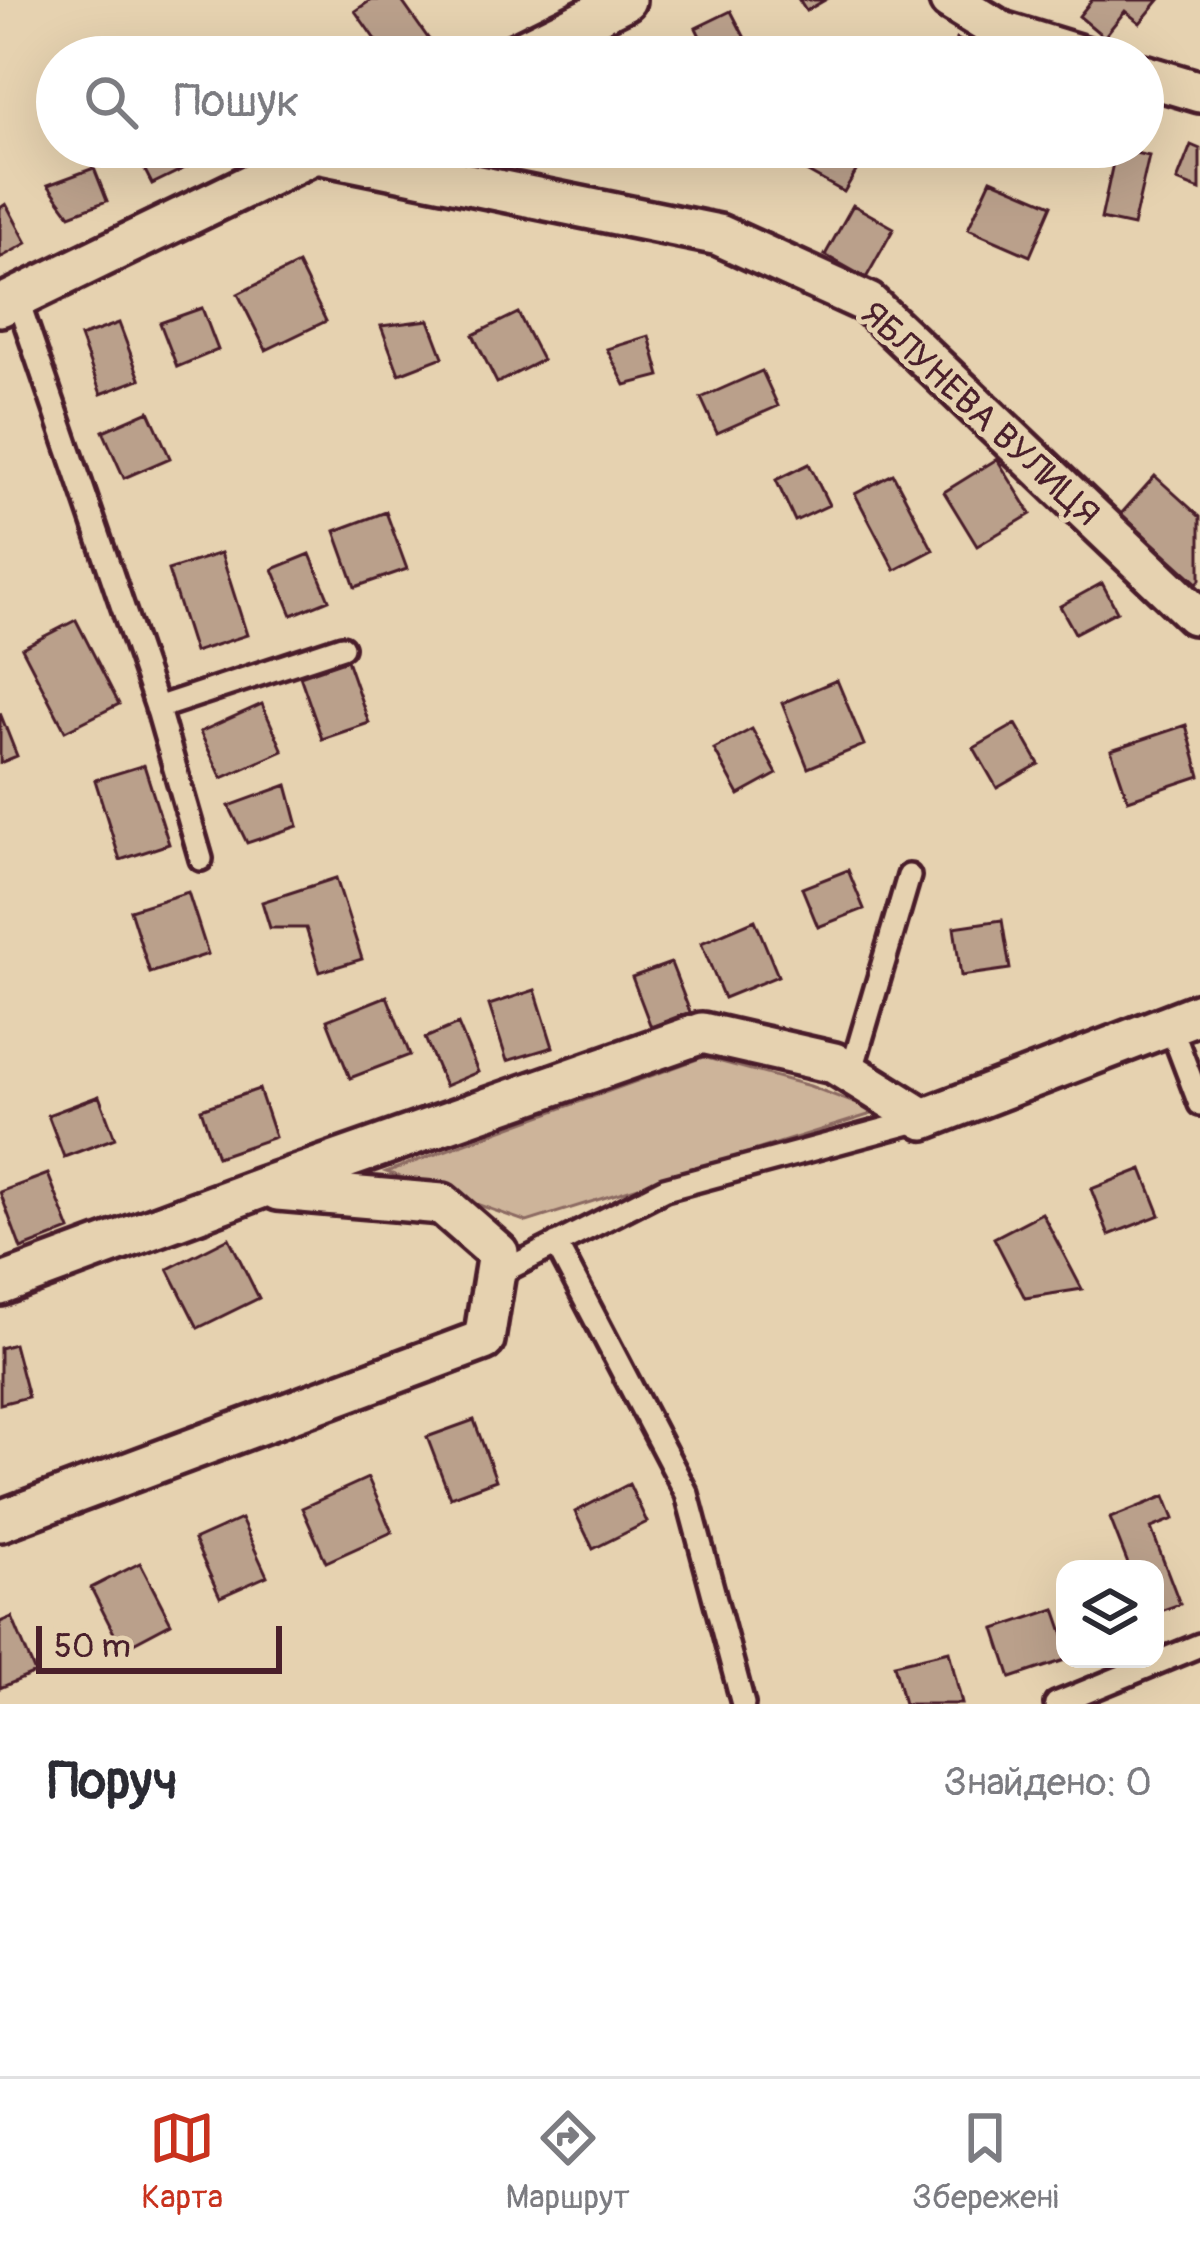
<!DOCTYPE html>
<html lang="uk">
<meta charset="utf-8">
<style>
:root{--surface:#fff;--page:#f7f7f7;--text:#2b2b33;--muted:#7c7c81;--line:#e1e1e2;--accent:#c8321e}
body{margin:0;font-family:Pangolin,sans-serif;background:var(--page);color:var(--text)}
.controls{position:absolute;right:36px;bottom:36px;display:grid;overflow:hidden;border-radius:24px;box-shadow:0 12px 48px #0002}
.controls button{width:108px;height:108px;display:grid;place-items:center;padding:0;border:0;border-bottom:3px solid var(--line);background:var(--surface);color:var(--text);font:60px sans-serif}
.scale{position:absolute;left:36px;bottom:30px;width:246px;box-sizing:border-box;padding-left:12px;border:6px solid #4a1f2b;border-top:0;font-size:33px;line-height:42px;white-space:nowrap;color:#4a1f2b;-webkit-text-stroke:9px #e6d2b0;paint-order:stroke}
.list{margin:0;padding:0;list-style:none}
h2{display:flex;justify-content:space-between;align-items:center;height:156px;margin:0;padding:0 48px;font-size:51px}
h2 small{font-size:39px;font-weight:400;color:var(--muted)}
.icon{flex:none;width:66px;height:66px;fill:none;stroke:currentColor;stroke-width:2;stroke-linecap:round;stroke-linejoin:round}
.map{position:relative;flex:none;width:1200px;height:1704px;overflow:hidden}
.search{position:absolute;background:var(--surface);box-shadow:0 12px 48px #0002;left:36px;right:36px;top:36px;height:132px;display:flex;align-items:center;gap:30px;box-sizing:border-box;padding:0 42px;border-radius:66px;color:var(--muted);font-size:45px}
.sheet{height:372px;background:var(--surface)}
nav{display:flex;justify-content:space-around;align-items:center;box-sizing:border-box;height:168px;border-top:3px solid var(--line);background:var(--surface);font-size:33px;color:var(--muted)}
nav a{display:grid;justify-items:center;gap:6px}
nav .on{color:var(--accent)}
.map>svg:first-child{display:block}
</style>
<div class="map">
<svg width="1200" height="1704" viewBox="0 0 1200 1704">
<rect width="100%" height="100%" fill="#e6d2b0"/>
<filter id="ink" filterUnits="userSpaceOnUse"><feTurbulence type="fractalNoise" baseFrequency=".00833" numOctaves="2"/><feDisplacementMap in="SourceGraphic" scale="24" xChannelSelector="R" yChannelSelector="G"/><feConvolveMatrix kernelMatrix="1 2 1 2 8 2 1 2 1" color-interpolation-filters="sRGB"/></filter>
<g filter="url(#ink)">
<!-- green -->
<path fill="#cdb49a" stroke="#8c6a62" stroke-width="3" d="M703 1057 810 1086 878 1112 527 1222 386 1172Z"/>
<!-- building -->
<path fill="#baa08b" stroke="#4a1f2b" stroke-width="3" d="M371 0H401L430 41 386 55 355 11Z
M799 0H825L806 11Z
M1092 0H1159L1140 23 1125 11 1104 37 1079 16Z
M731 11 747 42 710 57 696 28Z
M957 39 998 57H951Z
M308 45 314 57H282Z
M1191 145 1200 149V190L1177 181Z
M137 147H189L197 162 152 184 134 149Z
M807 147H854L866 154 844 192 797 166Z
M1116 149 1149 156 1133 226 1101 219Z
M94 168 107 201 70 215 48 185Z
M991 179 1052 205 1030 256 968 229Z
M6 204 27 243 0 258V208Z
M853 205 894 228 866 278 825 255Z
M298 264 326 321 266 350 238 294Z
M202 308 218 350 177 367 160 323Z
M518 313 542 360 497 383 473 335Z
M429 320 443 357 399 374 381 326Z
M119 323 140 379 101 394 80 337Z
M649 336 660 376 625 385 607 349Z
M762 371 778 406 717 433 701 398Z
M149 411 170 458 124 478 103 431Z
M997 459 1031 514 977 546 944 492Z
M809 464 829 505 795 521 776 480Z
M893 474 933 550 895 570 855 494Z
M1155 476 1200 517V580L1197 583 1121 514Z
M386 512 407 569 355 587 335 531Z
M221 553 247 635 194 652 168 570Z
M310 554 329 600 292 615 273 569Z
M1102 583 1117 611 1075 633 1060 606Z
M76 620 119 704 65 731 22 648Z
M347 660 369 723 322 739 300 676Z
M837 680 864 745 808 768 782 703Z
M262 704 283 751 222 778 200 732Z
M0 713 17 756 0 763Z
M1016 724 1039 764 997 788 974 748Z
M1186 725 1200 776 1128 800 1111 750Z
M752 729 777 774 739 795 714 749Z
M144 765 169 844 120 860 95 780Z
M287 785 298 826 247 843 229 806Z
M848 870 864 909 818 927 802 888Z
M336 878 362 959 320 972 306 928H270L262 902Z
M188 892 208 954 150 973 130 910Z
M755 920 778 976 724 998 701 943Z
M1002 920 1010 969 961 976 954 927Z
M671 963 690 1012 651 1027 632 977Z
M535 990 553 1047 507 1061 489 1005Z
M387 996 410 1055 350 1078 327 1020Z
M458 1024 478 1072 445 1086 425 1038Z
M259 1089 275 1137 217 1157 201 1109Z
M99 1096 115 1138 64 1157 48 1115Z
M1142 1169 1160 1215 1109 1235 1091 1189Z
M48 1174 70 1230 21 1249 0 1192Z
M1042 1213 1082 1289 1025 1298 994 1238Z
M229 1238 259 1298 198 1328 168 1269Z
M14 1344 28 1397 0 1404V1348Z
M474 1420 496 1480 450 1497 427 1437Z
M368 1478 392 1532 326 1562 302 1508Z
M629 1484 647 1522 593 1549 575 1512Z
M1165 1496 1174 1519 1151 1528 1180 1604 1155 1613V1569H1130L1110 1518Z
M241 1519 267 1576 220 1597 194 1540Z
M140 1563 171 1623 122 1649 91 1588Z
M1055 1609 1065 1638V1659H1068L1011 1678 995 1629Z
M12 1617 35 1673 0 1688V1622Z
M949 1651 962 1704H904L894 1664Z"/>
<g fill="none" stroke-linecap="round" stroke-linejoin="round">
<defs>
<path id="service" d="M17 298 159 713 201 859
M157 708 342 647
M1170 1025 1200 1104
M851 1073 909 876
M556 1244 687 1494 743 1704
M494 1276 665 1189 924 1119
M1056 1704 1200 1645"/>
<path id="minor" d="M950 0 1002 32 1084 57
M510 57 625 0
M1143 75 1200 92
M316 153 719 235 868 303 1194 614 1200 613
M0 306 328 147
M0 1285 261 1188 702 1033 834 1063 924 1119 1200 1013
M0 1521 484 1340 498 1253 442 1204 278 1190"/>
</defs>
<!-- service casing -->
<use href="#service" stroke="#4a1f2b" stroke-width="30"/>
<!-- minor casing -->
<use href="#minor" stroke="#4a1f2b" stroke-width="48"/>
<!-- service -->
<use href="#service" stroke="#e6d2b0" stroke-width="21"/>
<!-- minor -->
<use href="#minor" stroke="#e6d2b0" stroke-width="39"/>
</g>
</g>
<g text-anchor="middle" dominant-baseline="central" stroke-width="10" stroke-linejoin="round" paint-order="stroke">
<!-- street labels -->
<g font-size="36" fill="#4a1f2b" stroke="#e6d2b0">
<text transform="translate(980 414) rotate(43)">ЯБЛУНЕВА ВУЛИЦЯ</text>
</g>
</g>
</svg>
<div class="controls">
<button><svg class="icon" aria-label="layers" viewBox="0 0 24 24"><path d="M12 4l9 5-9 5-9-5zM3 14l9 5 9-5"/></svg></button>
</div>
<div class="scale">50 m</div>
<div class="search"><svg class="icon" aria-label="search" viewBox="0 0 24 24"><circle cx="10" cy="10" r="6"/><path d="M15 15l6 6"/></svg>Пошук</div>
</div>
<section class="sheet">
<h2>Поруч<small>Знайдено: 0</small></h2>
<ul class="list">
</ul>
</section>
<nav>
<a class="on"><svg class="icon" aria-label="map" viewBox="0 0 24 24"><path d="M3 6l6-2 6 2 6-2v14l-6 2-6-2-6 2zM9 4v14M15 6v14"/></svg>Карта</a>
<a><svg class="icon" aria-label="directions" viewBox="0 0 24 24"><path d="M12 3l9 9-9 9-9-9zM9 14v-3h6M13 9l2 2-2 2"/></svg>Маршрут</a>
<a><svg class="icon" aria-label="saved" viewBox="0 0 24 24"><path d="M7 4h10v16l-5-4-5 4z"/></svg>Збережені</a>
</nav>
